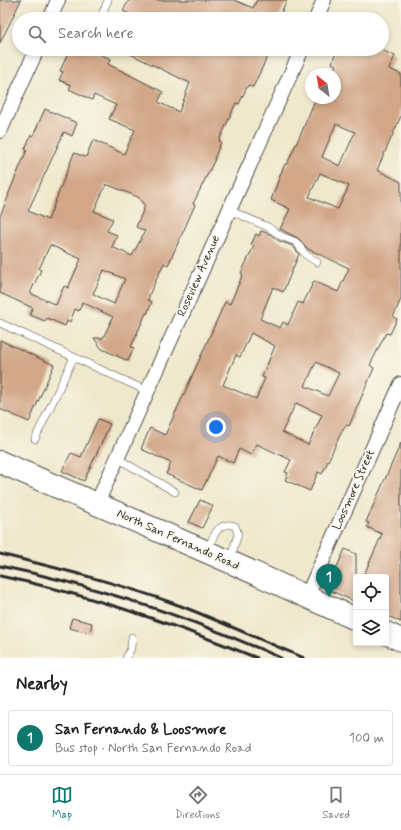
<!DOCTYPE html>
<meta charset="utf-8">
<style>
:root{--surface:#fff;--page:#f2f2f2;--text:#222;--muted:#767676;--line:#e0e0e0;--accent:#0f766e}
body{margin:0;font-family:Mynerve,sans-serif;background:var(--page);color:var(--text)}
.controls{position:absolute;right:12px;bottom:12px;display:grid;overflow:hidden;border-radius:4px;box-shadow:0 2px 6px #0003}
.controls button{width:36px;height:36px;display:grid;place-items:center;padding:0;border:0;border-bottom:1px solid var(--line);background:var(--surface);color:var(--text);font:20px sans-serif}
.compass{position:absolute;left:305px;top:68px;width:36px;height:36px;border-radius:50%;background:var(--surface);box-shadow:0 2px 6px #0003;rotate:329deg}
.you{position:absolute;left:216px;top:427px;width:14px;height:14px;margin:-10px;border:3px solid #fff;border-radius:50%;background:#1a73e8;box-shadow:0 0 0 6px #1a73e833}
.badge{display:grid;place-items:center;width:26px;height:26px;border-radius:50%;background:var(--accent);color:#fff;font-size:13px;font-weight:700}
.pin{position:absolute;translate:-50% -33px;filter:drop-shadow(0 1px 2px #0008)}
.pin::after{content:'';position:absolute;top:21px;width:14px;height:12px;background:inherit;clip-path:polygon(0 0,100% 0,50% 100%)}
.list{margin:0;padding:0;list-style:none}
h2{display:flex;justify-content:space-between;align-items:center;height:52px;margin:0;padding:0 16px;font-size:17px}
h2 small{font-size:13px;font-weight:400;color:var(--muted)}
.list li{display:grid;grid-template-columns:26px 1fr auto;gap:12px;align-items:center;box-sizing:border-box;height:56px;margin:0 8px 8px;padding:0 8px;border:1px solid var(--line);border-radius:4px}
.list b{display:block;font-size:15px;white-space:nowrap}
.list p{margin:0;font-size:13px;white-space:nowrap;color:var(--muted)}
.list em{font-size:13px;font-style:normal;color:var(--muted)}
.icon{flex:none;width:22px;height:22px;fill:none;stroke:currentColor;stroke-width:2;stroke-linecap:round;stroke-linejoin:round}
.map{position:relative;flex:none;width:401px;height:658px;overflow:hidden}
.search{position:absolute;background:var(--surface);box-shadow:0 2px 6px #0003;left:12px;right:12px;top:12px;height:44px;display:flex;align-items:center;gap:10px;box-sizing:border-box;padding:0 14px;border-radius:22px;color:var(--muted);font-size:15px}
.sheet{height:116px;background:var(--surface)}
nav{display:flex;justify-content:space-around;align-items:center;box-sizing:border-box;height:56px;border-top:1px solid var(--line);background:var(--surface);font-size:11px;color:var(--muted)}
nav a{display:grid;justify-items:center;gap:2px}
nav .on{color:var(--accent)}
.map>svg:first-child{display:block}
</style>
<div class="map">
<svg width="401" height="658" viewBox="0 0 401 658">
<rect width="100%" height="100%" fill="#fbf7ec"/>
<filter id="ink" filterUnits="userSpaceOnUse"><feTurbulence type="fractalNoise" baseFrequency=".025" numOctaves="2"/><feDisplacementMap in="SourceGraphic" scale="8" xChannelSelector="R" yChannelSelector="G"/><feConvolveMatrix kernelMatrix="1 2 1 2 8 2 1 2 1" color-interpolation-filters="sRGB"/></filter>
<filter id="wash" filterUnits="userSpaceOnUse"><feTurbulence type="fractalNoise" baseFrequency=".012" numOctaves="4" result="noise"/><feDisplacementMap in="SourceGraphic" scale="16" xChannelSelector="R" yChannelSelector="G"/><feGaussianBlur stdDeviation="0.9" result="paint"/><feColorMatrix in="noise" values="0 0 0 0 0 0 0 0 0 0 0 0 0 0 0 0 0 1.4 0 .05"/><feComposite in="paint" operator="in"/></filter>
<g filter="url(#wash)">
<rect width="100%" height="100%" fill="#efe8cc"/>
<g id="blocks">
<!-- building -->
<path fill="#d2a687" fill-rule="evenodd" d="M0 0H21L0 43Z
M129 0H234L253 8 257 0H287L278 19H127L129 14 123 11Z
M70 49H88L111 59 108 64 163 92 158 102 179 112 190 83 120 49H271L253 87 248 85 239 104 236 103 219 141 221 142 214 159H215L193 204 195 205 173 254 168 265 164 263 150 293 148 300 152 302 147 314 146 313 131 347 134 348 128 361 102 349 94 338H103L113 317 82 302 79 311 75 309 70 322 67 321 65 326 47 318 45 321 30 315 33 308 0 293V216L9 195H8L27 150 25 149 31 135 33 136 45 109 77 123 72 136 64 132 28 211 48 220 74 153 86 157 93 140 124 154 135 130 109 119 116 105 94 95 92 100 69 89 71 85 59 80 63 72 60 71ZM106 184 138 197 145 206 136 227 145 231 132 256 112 247 117 235 107 231 113 219 94 211ZM50 245 81 259 68 288 64 286 56 305 30 293 41 270 39 269ZM104 270 125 279 114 304 93 294Z
M337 49H379L395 56 389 69 401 74V116L377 170 401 182V299L393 317 397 319 390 334 386 333 370 365 374 368 349 426 346 425 341 433 322 474 318 472 310 491 285 480 288 473 285 472 291 460 257 444 251 455 239 449 233 463 218 456 202 490 166 474 171 463 141 449 150 428 165 435 184 394 225 302 230 304 243 274 241 273 254 246 251 245 256 234 259 236 261 231 270 234 279 241 293 246 299 254 283 292 273 287 260 319 280 328 283 322 288 325 298 302 303 304 314 281 338 292 349 268 308 249 298 238 280 229 290 209 271 200 281 173 285 164H287L303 129 316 98H335V74H332L336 65 332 63ZM336 124 355 132 340 166 322 157ZM320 173 349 186 338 209 309 197ZM251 333 275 346 262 377 265 378 256 399 223 385 236 355 240 357ZM316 362 339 373 328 396 305 386ZM296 403 322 415 308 445 282 432Z
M0 340 54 365 29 422 0 409Z
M98 419 110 424 84 481 62 471 71 453 81 457Z
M401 443V622L386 615V577H363L382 534 367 527 369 523 366 522Z
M200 500 213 506 202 528 189 522Z
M345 549 356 554V602L327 589Z
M72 618 92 623 90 633 69 628Z"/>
</g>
</g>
<g filter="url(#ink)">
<use href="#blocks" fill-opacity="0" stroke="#484743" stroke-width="1"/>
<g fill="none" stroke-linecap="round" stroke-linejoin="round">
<defs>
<path id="lane" d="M100 19 108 0
M229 210 268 227 281 236 296 242 306 255 317 262
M0 323 147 391
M35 439 74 357
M117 458 175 492
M208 550C212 538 218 520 235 526L238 534 230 560
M126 658 131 648 132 637"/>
<path id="street" d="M50 19 58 0
M316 19 324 0
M0 131 37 49
M97 503 302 49
M307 596 401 384"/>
<path id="primary" d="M0 462 230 562 356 619
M386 633 401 640"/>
</defs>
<!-- lane casing -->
<use href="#lane" stroke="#484743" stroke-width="8"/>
<!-- street casing -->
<use href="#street" stroke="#484743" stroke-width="16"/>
<!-- primary casing -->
<use href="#primary" stroke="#484743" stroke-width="24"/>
<!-- lane -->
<use href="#lane" stroke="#fff" stroke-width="7"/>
<!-- street -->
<use href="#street" stroke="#fff" stroke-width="14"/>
<!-- primary -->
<use href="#primary" stroke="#fff" stroke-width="22"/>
<!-- rail -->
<path stroke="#2b2b2b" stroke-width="3" d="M0 554C61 569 122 584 181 606 222 622 263 641 304 658
M0 566C97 586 191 618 281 658
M0 576C88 594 174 624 257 658"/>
</g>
</g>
<g text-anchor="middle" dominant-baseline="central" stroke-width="3.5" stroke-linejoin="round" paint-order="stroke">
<!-- street labels -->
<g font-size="12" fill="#2b2b2b" stroke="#fbf7ec">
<text transform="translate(199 276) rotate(-66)">Roseview Avenue</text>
<text transform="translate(354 490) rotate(-66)">Loosmore Street</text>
<text transform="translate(178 540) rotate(24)">North San Fernando Road</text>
</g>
</g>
</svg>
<div class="controls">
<button><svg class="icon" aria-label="locate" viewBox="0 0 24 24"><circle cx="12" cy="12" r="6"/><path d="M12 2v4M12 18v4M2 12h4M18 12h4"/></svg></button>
<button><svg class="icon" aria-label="layers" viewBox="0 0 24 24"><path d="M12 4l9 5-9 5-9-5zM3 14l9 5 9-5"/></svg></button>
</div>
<svg class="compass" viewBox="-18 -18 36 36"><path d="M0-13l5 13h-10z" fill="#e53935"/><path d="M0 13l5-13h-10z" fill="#767676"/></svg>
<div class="you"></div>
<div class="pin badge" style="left:329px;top:597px">1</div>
<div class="search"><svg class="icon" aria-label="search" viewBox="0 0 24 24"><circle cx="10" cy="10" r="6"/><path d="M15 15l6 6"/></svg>Search here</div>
</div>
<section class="sheet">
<h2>Nearby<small></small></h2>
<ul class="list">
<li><span class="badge">1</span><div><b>San Fernando &amp; Loosmore</b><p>Bus stop · North San Fernando Road</p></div><em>100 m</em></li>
</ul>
</section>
<nav>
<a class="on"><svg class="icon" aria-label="map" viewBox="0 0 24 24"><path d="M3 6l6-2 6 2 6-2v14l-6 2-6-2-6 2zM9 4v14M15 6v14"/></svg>Map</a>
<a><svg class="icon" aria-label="directions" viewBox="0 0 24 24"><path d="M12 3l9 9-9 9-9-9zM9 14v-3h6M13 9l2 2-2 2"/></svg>Directions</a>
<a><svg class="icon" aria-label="saved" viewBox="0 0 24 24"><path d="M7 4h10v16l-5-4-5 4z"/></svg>Saved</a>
</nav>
